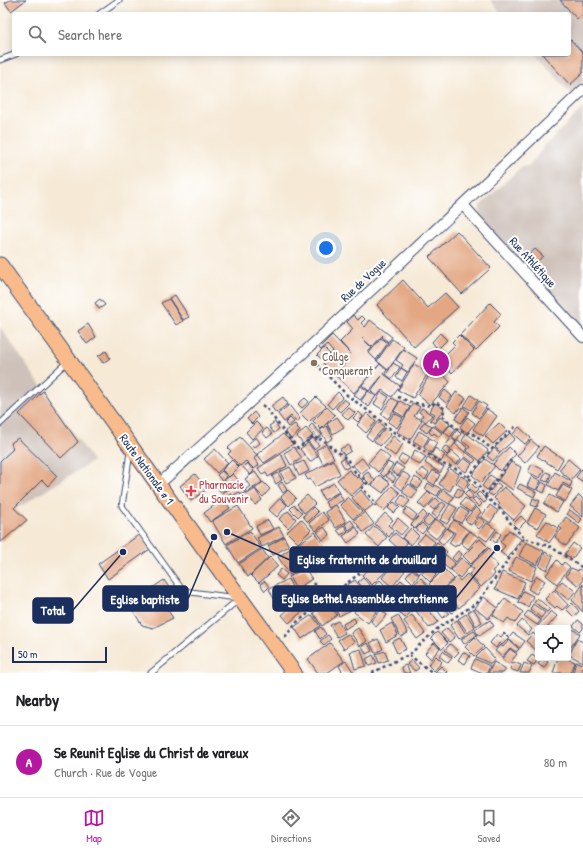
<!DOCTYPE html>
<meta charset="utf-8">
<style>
:root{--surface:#fff;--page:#f6f6f6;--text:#202124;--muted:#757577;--line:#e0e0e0;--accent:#b5179e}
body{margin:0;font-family:"Patrick Hand",sans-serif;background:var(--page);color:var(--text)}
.controls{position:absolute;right:12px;bottom:12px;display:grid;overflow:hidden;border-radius:4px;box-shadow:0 2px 10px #0003}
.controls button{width:36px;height:36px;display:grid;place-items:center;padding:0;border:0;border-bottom:1px solid var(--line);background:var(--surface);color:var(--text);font:20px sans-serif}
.scale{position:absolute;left:12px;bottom:10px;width:95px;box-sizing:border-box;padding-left:4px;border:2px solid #1b2f5e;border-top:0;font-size:11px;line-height:14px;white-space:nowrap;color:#1b2f5e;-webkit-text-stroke:3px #fff;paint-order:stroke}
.you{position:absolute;left:326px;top:248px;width:14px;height:14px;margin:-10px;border:3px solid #fff;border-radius:50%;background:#1a73e8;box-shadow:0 0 0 6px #1a73e833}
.badge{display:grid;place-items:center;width:26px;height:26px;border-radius:50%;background:var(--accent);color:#fff;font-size:13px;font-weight:700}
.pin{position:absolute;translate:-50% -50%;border:2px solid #fff;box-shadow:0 1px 4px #0006}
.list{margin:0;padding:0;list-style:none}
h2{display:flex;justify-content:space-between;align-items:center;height:52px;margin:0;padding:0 16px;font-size:17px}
h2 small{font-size:13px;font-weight:400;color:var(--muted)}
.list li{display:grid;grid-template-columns:26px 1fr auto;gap:12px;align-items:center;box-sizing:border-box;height:72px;padding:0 16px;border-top:1px solid var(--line)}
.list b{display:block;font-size:15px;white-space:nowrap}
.list p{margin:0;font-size:13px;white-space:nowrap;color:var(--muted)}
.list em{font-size:13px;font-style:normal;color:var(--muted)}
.icon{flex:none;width:22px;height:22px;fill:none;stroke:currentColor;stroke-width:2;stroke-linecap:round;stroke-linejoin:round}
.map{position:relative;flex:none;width:583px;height:673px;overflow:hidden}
.search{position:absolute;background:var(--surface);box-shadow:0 2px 10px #0003;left:12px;right:12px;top:12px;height:44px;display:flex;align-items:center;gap:10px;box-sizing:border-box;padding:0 14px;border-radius:4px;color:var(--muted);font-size:15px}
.sheet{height:124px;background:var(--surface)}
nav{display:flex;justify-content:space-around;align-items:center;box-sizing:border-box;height:56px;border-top:1px solid var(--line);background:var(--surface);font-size:11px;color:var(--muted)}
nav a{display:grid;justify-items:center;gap:2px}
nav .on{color:var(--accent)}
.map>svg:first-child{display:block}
</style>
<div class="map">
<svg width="583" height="673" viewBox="0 0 583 673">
<rect width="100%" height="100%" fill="#fff"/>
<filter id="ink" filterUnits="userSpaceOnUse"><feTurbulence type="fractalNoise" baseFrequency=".025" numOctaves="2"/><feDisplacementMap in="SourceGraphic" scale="8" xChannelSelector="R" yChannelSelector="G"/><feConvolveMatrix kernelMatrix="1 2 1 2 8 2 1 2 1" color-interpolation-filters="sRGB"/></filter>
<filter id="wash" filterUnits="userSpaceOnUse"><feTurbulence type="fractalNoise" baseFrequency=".012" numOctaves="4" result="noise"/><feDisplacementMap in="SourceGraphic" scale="16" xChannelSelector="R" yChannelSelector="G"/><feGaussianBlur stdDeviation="0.9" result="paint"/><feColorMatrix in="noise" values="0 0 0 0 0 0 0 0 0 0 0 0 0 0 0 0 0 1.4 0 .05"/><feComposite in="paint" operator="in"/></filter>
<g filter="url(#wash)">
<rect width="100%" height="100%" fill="#f6ead7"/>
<!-- industrial -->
<path fill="#cec1ba" d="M490 0H583V83L571 94 536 54H569V14H502Z
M583 108V330L479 218 480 206 521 167 528 166 542 150 543 147Z
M0 327 93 461 0 519Z"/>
<g id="blocks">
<!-- building -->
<path fill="#e3a784" d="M10 0H26L11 11 5 3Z
M560 0H583V15L577 19Z
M569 38 583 53V73L570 85 542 54H569Z
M457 231 491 268 462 294 429 257Z
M535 249 543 256 528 270 521 262Z
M403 280 428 308 445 293 458 307 414 347 377 305Z
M175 295 189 317 183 320 169 298Z
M100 299 105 305 99 309 95 303Z
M169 299 183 321 176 325 161 303Z
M490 303 501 314 494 322 499 327 476 350 460 335Z
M353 315 358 320 362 316 365 319 361 323 365 327 370 320 392 337 388 342 382 337 383 335 372 347 362 338 372 348 368 352 380 364 368 376 360 369 368 377 354 393 335 375 349 359 347 357 343 362 338 357 344 364 334 374 323 363 333 352 327 345 321 350 319 348 332 335 351 354 340 342 353 329 347 322Z
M88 324 96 337 87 344 78 331Z
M440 333 447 340 438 349 440 351 432 359 428 355 436 347 432 342Z
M459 335 474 350 452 373 440 360 455 345 452 342Z
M381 338 388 343 376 360 369 353Z
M392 339 404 347 388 370 377 361Z
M324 348 330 354 324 361 317 355Z
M403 349 417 358 408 372 401 368 403 365 396 360Z
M106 351 110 358 103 363 98 356Z
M393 363 400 367 392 379 386 375Z
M380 364 387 370 384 374 400 386 392 397 382 390 377 396 371 391 382 376 369 391 362 385Z
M414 364 428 373 413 398 398 390Z
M401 368 407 372 402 381 396 377Z
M433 368 443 374 450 382 430 405 418 395Z
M361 386 368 391 360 400 354 395Z
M445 390 452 396 446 403 439 397Z
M43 391 78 442 61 458 19 414Z
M368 391 376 396 369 407 361 401Z
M338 392 343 397 332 409 327 404Z
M381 392 389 397 382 409 374 404Z
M456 392 466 398 456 413 447 406Z
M471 395 478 400 471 410 464 406Z
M283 397 288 404 276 413 271 406Z
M316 397 326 406 309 422 300 413Z
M305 398 309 402 302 408 298 404Z
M392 398 399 402 388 419 381 414Z
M344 399 349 403 340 412 336 408Z
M400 401 410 407 404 417 394 411Z
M479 401 487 406 479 418 472 413Z
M413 403 420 407 414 416 422 420 410 440 397 432Z
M435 403 444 409 434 423 430 420 435 414 430 411Z
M289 405 300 419 296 422 291 416 284 422 278 414Z
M327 407 335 415 321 429 313 421Z
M348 407 355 413 348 420 342 414Z
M463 407 469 412 461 423 455 419Z
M422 408 432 415 426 422 421 418 423 415 419 412Z
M487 409 497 416 483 436 473 429Z
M254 412 258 417 252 424 247 419Z
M359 412 363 417 358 422 353 418Z
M367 413 376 422 366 433 357 425Z
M394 413 403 418 397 428 388 422Z
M337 417 344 427 333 434 327 424Z
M440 417 450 424 443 432 434 425Z
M467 417 475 423 467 433 460 427Z
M290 418 294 422 288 427 285 423Z
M256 422 263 429 252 439 246 432Z
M275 422 279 429 274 433 269 426Z
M378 422 384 427 372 441 366 436Z
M424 422 432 426 427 433 420 428Z
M499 423 507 431 493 444 485 436Z
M295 424 300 431 291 439 285 431Z
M312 424 322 435 318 438 309 427Z
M450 425 456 429 450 437 444 432Z
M327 426 333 438 327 442 320 430Z
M433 426 442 433 439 437 434 433 432 435 429 432Z
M519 427 531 438 525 444 513 434Z
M267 428 272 434 267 438 262 432Z
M306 428 313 436 303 444 297 436Z
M385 428 391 434 380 446 374 441Z
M457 430 461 434 456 441 452 437Z
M419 431 429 437 423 447 413 441Z
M466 433 488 450 480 461 467 451 470 447 462 441Z
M510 433 515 439 500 452 495 447Z
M283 434 293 444 264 463 257 454Z
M393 436 403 444 395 456 384 448Z
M240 437 257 455 254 459 259 465 254 469 246 461 240 466 228 454 231 451 228 448Z
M256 437 260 443 254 448 249 443Z
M18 438 57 476 48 486 42 480 14 508 27 520 0 543V461L13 449 11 443Z
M313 438 319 445 314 449 308 441Z
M430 438 437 443 431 453 424 448Z
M451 438 456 442 451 449 446 445Z
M458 440 468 448 465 452 455 444Z
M531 440 539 447 525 463 517 456Z
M308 443 318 456 310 462 300 449Z
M326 444 334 458 323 464 316 450Z
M348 445 351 451 344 455 340 449Z
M445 446 451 450 447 455 442 450Z
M544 446 563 459 557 469 537 456Z
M294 447 302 458 291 465 284 453Z
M509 447 516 454 500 471 493 464Z
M435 448 445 455 441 462 431 455Z
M494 448 500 453 493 461 487 456Z
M215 449 228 463 217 473 204 459Z
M380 449 390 458 378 472 368 463Z
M415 450 426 457 420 465 410 459Z
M452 451 461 459 456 465 446 457Z
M466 452 476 460 473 463 464 456Z
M281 454 287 466 268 477 266 472 262 474 258 468Z
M402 454 409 458 404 465 398 460Z
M428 457 444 467 440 473 425 463Z
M344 458 349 467 345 469 340 460Z
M362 458 369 467 361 474 353 465Z
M464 458 472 464 466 472 457 466Z
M485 459 495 466 481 483 472 475Z
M568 459 580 469 571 480 559 470Z
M232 460 239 467 229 477 222 470Z
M333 460 340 474 315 487 311 479 308 480 305 475Z
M304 461 309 471 299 476 294 465Z
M388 462 393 465 384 477 380 473Z
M511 462 521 467 513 490 498 480Z
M247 463 254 471 250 475 243 467Z
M396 463 404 468 398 476 391 471Z
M532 464 544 470 540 478 528 472Z
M290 467 296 478 286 483 280 472Z
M422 468 429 473 425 480 417 474Z
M449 468 459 474 450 491 439 484Z
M582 469 583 470V482L576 477Z
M349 470 357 478 359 477 365 483 351 496 337 480Z
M433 470 440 475 434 485 427 480Z
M222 471 227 477 222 481 217 475Z
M255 472 262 482 254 488 253 487 254 488 247 493 245 490 250 486 245 479Z
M368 472 375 481 370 485 363 476Z
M389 472 396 478 393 482 386 476Z
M403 472 411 477 402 490 394 484Z
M546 472 551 474 548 482 542 480Z
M555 472 572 482 570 487 563 483 558 491 548 485Z
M278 473 282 480 276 484 272 476Z
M195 474 207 489 191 501 180 486Z
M233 474 239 481 230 488 224 480Z
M379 475 390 483 383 493 372 485Z
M490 475 496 479 487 490 482 486Z
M461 476 469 481 464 489 456 483Z
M532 476 541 481 536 490 527 486Z
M415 477 423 482 418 489 411 484Z
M224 482 228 487 221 493 217 487Z
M263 482 270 489 263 497 255 489Z
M282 482 287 490 283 493 278 485Z
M542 482 547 485 544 493 538 490Z
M334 483 339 492 324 500 319 491Z
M428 483 434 487 435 485 441 489 437 496 425 489Z
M471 483 478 490 474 494 467 487Z
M497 483 501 486 493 496 488 493Z
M239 484 245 493 241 495 239 492 233 496 231 494 224 498 222 493Z
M409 484 418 491 412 499 402 492Z
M520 484 536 492 534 497 517 488Z
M563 485 572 490 565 502 556 496Z
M392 486 400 493 384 511 376 504Z
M504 487 526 506 514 520 498 506 500 504 494 498Z
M458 488 464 491 459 498 454 495Z
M255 489 262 500 255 505 250 498 243 503 240 499Z
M443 489 454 497 449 504 438 497Z
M288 490 296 498 289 506 281 497Z
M361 490 373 505 364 512 352 498Z
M468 490 473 496 470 500 464 494Z
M428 492 434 498 425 509 418 503Z
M479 492 487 500 484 503 476 495Z
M339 493 343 500 329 508 325 502Z
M307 495 315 504 304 513 297 504Z
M402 495 410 501 404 508 397 502Z
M550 495 563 502 557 512 544 504Z
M579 495 583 499V517L570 506Z
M348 497 362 512 353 519 340 505Z
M475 497 482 504 479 507 472 500Z
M280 498 287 505 277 517 269 510Z
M436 498 440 502 434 510 429 506Z
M465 498 475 506 470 512 460 504Z
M533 498 540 501 537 507 531 505Z
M223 499 230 508 210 522 204 513Z
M394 502 400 507 394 513 388 508Z
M442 502 446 505 437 518 432 514Z
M450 504 457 508 447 524 440 520Z
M294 505 302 513 298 517 290 509Z
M336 505 346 522 336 528 325 512Z
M490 505 498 511 490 523 481 517Z
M238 506 252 528 226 544 212 521Z
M313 507 318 512 308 522 303 516Z
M407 507 417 515 413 521 403 513Z
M460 507 468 512 461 523 453 519Z
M476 507 481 512 471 525 465 520Z
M535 508 546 514 538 528 527 523Z
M570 510 582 519 579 523 567 514Z
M288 511 296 519 288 528 279 519Z
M423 511 427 515 415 529 411 525Z
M322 512 329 520 316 531 309 523Z
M365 512 374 524 363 532 354 520Z
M385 513 393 520 388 525 394 530 389 537 375 524Z
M429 515 434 520 428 526 423 522Z
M521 516 526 521 518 529 513 524Z
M479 517 485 522 479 529 474 524Z
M566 517 580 528 566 546 555 537 562 529 559 527Z
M398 518 408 527 401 535 391 527Z
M301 519 311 530 298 543 287 532Z
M436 519 446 527 436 539 426 531Z
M268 520 273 529 260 535 256 526Z
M351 520 355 526 349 530 345 524Z
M454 520 469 531 458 545 457 544 455 547 449 543 455 533 448 528Z
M547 521 559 529 549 543 537 534Z
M422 523 427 528 422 534 416 529Z
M487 523 496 529 487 541 478 535Z
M344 525 348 531 341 535 337 530Z
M374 526 387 537 379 547 366 535Z
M279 527 284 536 262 547 257 538Z
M324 527 330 535 323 540 317 532Z
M356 527 360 534 348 543 343 536Z
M411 528 419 536 411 545 402 538Z
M447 528 453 533 443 545 438 540Z
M509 530 521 539 508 558 500 552 505 546 500 542Z
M250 531 261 548 238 563 227 545Z
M470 531 478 537 468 549 461 543Z
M497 531 501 534 496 543 491 539Z
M315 532 324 546 320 549 329 558 316 570 308 560 320 549 308 557 298 544Z
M395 533 407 543 401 551 389 540Z
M140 534 150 549 108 579 98 564Z
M425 534 435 542 427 551 417 543Z
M284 537 289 546 273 555 268 546Z
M480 539 488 547 471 564 463 556Z
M437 542 447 552 442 558 431 549Z
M526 542 544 551 537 565 519 556Z
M573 543 580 548 572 559 565 554Z
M415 545 425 552 421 558 411 550Z
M291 548 303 566 290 575 278 557Z
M489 548 494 553 490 557 498 566 492 571 495 574 481 587 469 574 474 569 470 566Z
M262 549 268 558 248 577 239 564Z
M458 551 462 554 456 562 452 558Z
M545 552 553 556 547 570 539 566Z
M446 555 455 563 450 570 440 562Z
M270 557 278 566 259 583 251 575Z
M381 557 390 567 372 585 362 575Z
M516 557 537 567 531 581 509 571Z
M461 558 470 566 460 578 451 570Z
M419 559 427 567 419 574 412 566Z
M557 560 562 565 564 562 570 567 557 584 546 575Z
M433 562 440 568 436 574 428 567Z
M394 563 405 571 392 587 382 578Z
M428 567 436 575 430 582 422 574Z
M305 568 312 579 296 589 289 577Z
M571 568 578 571 579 569 583 572V581L579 586 566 576Z
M281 569 287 574 282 580 276 575Z
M412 569 419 575 413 583 406 576Z
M444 569 454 579 438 593 429 584Z
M502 572 525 582 518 599 495 589Z
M467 574 480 588 459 608 443 590 457 577 460 581Z
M537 576 545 581 536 594 528 589Z
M363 578 371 587 366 591 358 582Z
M421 578 428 586 420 594 413 585Z
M288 579 293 589 274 599 269 589Z
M164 580 178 601 167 609 173 618 153 628 142 625 129 604Z
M355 580 364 591H350L347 585Z
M380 580 389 589 375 603 366 594Z
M401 580 408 586 396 598 390 592Z
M265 581 269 587 265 591 260 584Z
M562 581 575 591 569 600 555 589Z
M583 584V612L572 600Z
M304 585 314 601 307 606 297 589Z
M409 589 422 601 405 618 393 606Z
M554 590 568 605 562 610 557 606 555 608 545 599Z
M523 591 533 596 528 607 518 602Z
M344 593 351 610 339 616 331 599Z
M445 593 457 608 452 613 440 597Z
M384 597 392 605 386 612 378 604Z
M437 597 449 613 443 618 431 602Z
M484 597 498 608 505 598 523 612 515 623 508 618 504 623 493 615 496 609 488 619 475 608Z
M537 598 550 609 547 612 534 602Z
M300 599 307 607 289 623 282 615Z
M365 599 378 609 368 623 354 612Z
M327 602 337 615 322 626 313 613Z
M572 603 579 611 574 617 566 609Z
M533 604 545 613 541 618 530 609Z
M425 605 438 622 429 628 416 611Z
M474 609 482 622 476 626 468 612Z
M381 610 387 615 376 627 371 621Z
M528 611 541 620 537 625 524 616Z
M551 611 557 616 547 628H538L537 627Z
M466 614 475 627 468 633 458 619Z
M312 615 320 626 302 639 294 627Z
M398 615 408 633 401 637 391 619Z
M412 615 425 633 417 639 404 621Z
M354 618 356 622 345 629 343 624Z
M457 620 466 634 459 639 450 625Z
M490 620 494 626 479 636 475 630Z
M522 620 532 629 528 635 517 626Z
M578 620 583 624V629L580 632 573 626Z
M338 621 345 633 337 637 330 625Z
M392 623 398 635 386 642 380 630Z
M321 627 326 634 320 639 315 631Z
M358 628 367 641 360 646 351 633Z
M447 628 455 637 449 642 441 633Z
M571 628 580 634 568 651V632Z
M474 631 477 635 464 644 461 639Z
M437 632 448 643 442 649 431 638Z
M504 633 509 638 502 645 499 643 496 648 490 643 497 634 501 637Z
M513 633 525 641 520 648 508 639Z
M533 633 538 637V652L526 641Z
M348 634 354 642 344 649 338 640Z
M328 635 331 639 324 645 320 641Z
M475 637 484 647 474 656 465 647Z
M400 638 406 649 397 653 392 642Z
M378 639 383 649 375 653 370 643Z
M577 639 583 642V662L569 655Z
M509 640 519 649 516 652 510 648 502 657 495 651 500 645 503 647Z
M330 643 344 661 327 673H318L308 659Z
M368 643 372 651 366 654 362 646Z
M434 643 440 648 431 659 425 653Z
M450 644 459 652 454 657 445 650Z
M485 648 495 659 491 664 476 657Z
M361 649 366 666 355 669 350 652Z
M510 649 517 654 509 664 502 659Z
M385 651 388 660 379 663 376 654Z
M443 651 452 658 448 663 439 656Z
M463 652 470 656 465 664 458 660Z
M373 655 377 663 369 666 366 659Z
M532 655 538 659 534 665 527 661Z
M436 656 442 662 434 671 428 665Z
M542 658 548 662 544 668 538 664Z
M558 658H564L575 662 571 673H553Z
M475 659 490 666 487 673H483L471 668Z
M412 660 419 668 415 671 407 664Z
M346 661 354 673H343L339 666Z
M494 662 506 669 503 673H488Z
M513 662 521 665 518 672 510 669Z
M576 662 583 664 582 673H573Z
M524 663 532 666 529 673H520Z
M406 665 410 673H404L401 667Z
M441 666 447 672 446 673 435 672Z"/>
</g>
</g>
<g filter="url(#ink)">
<use href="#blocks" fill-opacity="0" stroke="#3c4b70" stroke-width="1"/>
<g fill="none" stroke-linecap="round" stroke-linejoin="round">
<defs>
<path id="lane" d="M99 14 119 0
M0 60 16 54
M0 424 68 361
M130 452 122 506 183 591 237 598
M151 673 239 599"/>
<path id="street" d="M463 205 583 337
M158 485C302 356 443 224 583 90"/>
<path id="primary" d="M0 265 294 673"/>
</defs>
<!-- lane casing -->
<use href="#lane" stroke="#3c4b70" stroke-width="7"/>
<!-- street casing -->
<use href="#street" stroke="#3c4b70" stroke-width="12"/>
<!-- primary casing -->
<use href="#primary" stroke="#3c4b70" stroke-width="17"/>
<!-- path -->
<path stroke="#3c4b70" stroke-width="2.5" stroke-dasharray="3 3" stroke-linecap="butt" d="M312 360 348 396 374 415 395 433 445 465 453 467 477 484 485 496 502 511 512 525 524 538 551 547 583 568
M398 397 410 402 430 406 436 402 445 409 442 416 460 431 473 434 492 449
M262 405 268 410 284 432 298 448 314 436 318 441 321 439 347 459 357 475 362 477 367 483 362 488 375 502V506
M468 477 492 449 517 425
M485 496 511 460
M314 583 325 600
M285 637 296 623 360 573 375 554
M409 655 433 673
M372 673 399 659 409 655 437 629 478 602 524 538"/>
<!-- lane -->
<use href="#lane" stroke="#fff" stroke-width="5"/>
<!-- street -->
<use href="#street" stroke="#fff" stroke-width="10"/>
<!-- primary -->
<use href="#primary" stroke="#fabb8c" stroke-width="15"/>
</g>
</g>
<!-- markers -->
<circle fill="#8d6e63" stroke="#fff" stroke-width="1.5" cx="314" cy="363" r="4"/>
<path fill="#e0444e" stroke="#fff" stroke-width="1.5" d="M189 485h4v4h4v4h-4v4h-4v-4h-4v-4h4z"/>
<g text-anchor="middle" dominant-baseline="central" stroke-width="4" stroke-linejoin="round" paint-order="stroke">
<!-- street labels -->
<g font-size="12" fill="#1b2f5e" stroke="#fff">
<text transform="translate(533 262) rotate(48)">Rue Athlétique</text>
<text transform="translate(363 280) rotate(-43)">Rue de Vogue</text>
<text transform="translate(147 469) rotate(54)">Route Nationale # 1</text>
</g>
<!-- education labels -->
<g font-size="12" fill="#785e54" stroke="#fff" text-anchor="start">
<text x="322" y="356">Collge<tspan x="322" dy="14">Conquerant</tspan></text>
</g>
<!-- health labels -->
<g font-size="12" fill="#be3a42" stroke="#fff" text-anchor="start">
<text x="199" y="484">Pharmacie<tspan x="199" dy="14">du Souvenir</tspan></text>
</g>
</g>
<!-- callouts -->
<path fill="none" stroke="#1b2f5e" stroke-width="1.5" d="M227 532L290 560M497 548L456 598M214 537L188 599M123 552L73 610"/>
<g fill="#1b2f5e" stroke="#fff" stroke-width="1.5">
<circle cx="227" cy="532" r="4"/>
<circle cx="497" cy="548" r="4"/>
<circle cx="214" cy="537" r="4"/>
<circle cx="123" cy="552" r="4"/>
</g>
<g fill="#1b2f5e" stroke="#1b2f5e" stroke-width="1.5">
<rect x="290" y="547" width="155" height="25" rx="4"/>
<rect x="273" y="586" width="183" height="25" rx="4"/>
<rect x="103" y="586" width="85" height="25" rx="4"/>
<rect x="33" y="598" width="40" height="25" rx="4"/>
</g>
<g font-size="13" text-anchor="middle" font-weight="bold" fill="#fff">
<text x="367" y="564">Eglise fraternite de drouillard</text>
<text x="365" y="603">Eglise Bethel Assemblée chretienne</text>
<text x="145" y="604">Eglise baptiste</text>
<text x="53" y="615">Total</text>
</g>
</svg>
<div class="controls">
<button><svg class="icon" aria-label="locate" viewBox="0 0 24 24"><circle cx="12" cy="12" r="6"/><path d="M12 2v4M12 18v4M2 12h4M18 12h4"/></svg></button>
</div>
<div class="scale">50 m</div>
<div class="you"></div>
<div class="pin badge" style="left:436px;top:363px">A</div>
<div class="search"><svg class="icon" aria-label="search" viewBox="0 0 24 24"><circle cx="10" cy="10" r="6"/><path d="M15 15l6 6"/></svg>Search here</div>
</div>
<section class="sheet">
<h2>Nearby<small></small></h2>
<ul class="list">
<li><span class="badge">A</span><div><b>Se Reunit Eglise du Christ de vareux</b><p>Church · Rue de Vogue</p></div><em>80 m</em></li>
</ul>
</section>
<nav>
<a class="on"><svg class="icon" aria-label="map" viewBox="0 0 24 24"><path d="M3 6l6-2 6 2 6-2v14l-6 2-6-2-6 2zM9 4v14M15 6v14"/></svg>Map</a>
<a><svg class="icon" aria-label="directions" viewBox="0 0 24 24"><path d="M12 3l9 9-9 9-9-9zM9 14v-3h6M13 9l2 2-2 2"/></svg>Directions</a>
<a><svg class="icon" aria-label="saved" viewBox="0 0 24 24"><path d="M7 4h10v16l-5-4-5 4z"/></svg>Saved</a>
</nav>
